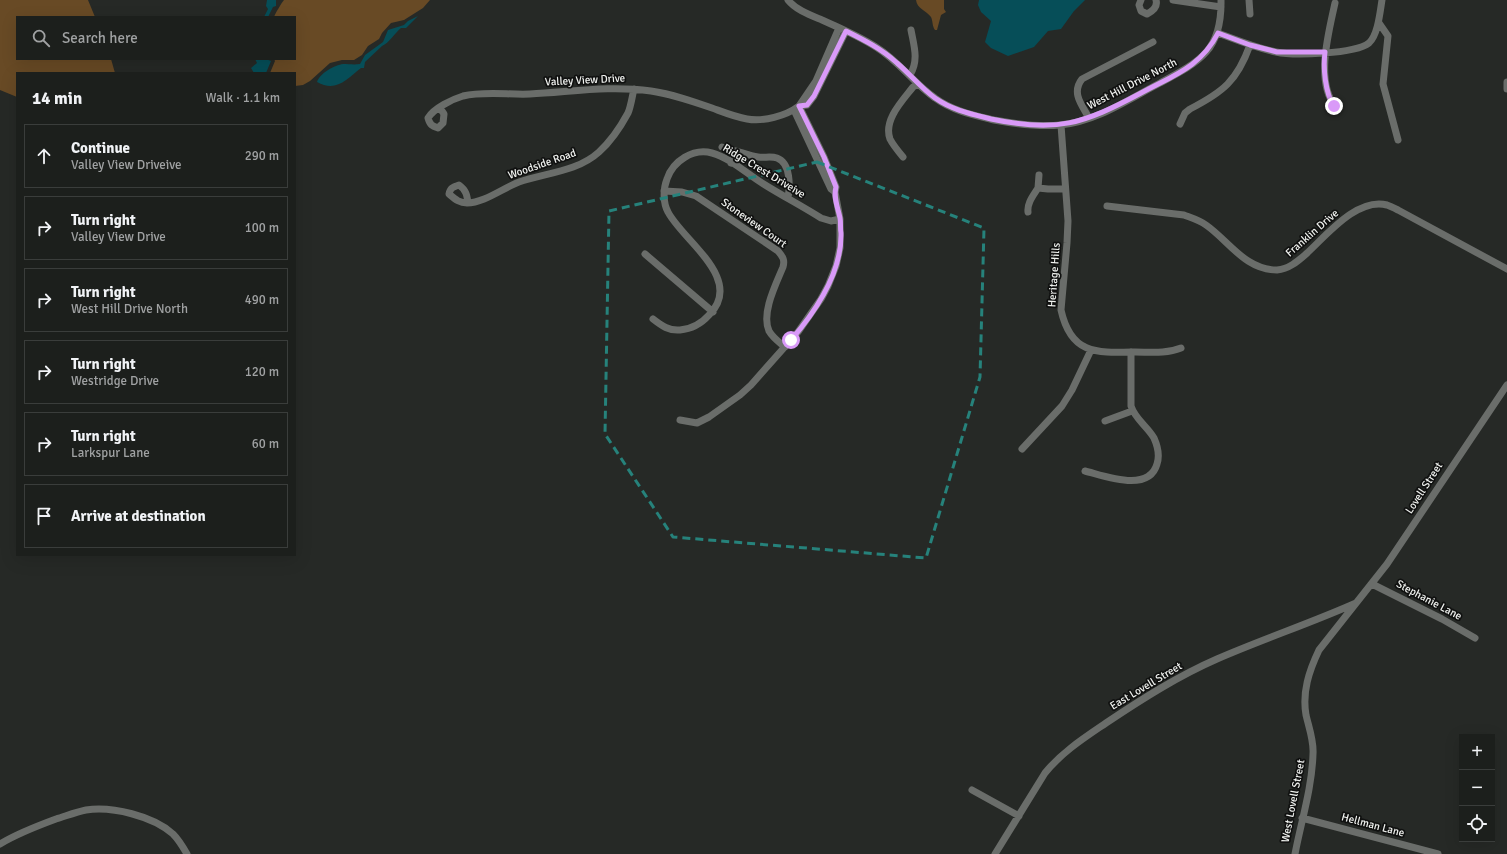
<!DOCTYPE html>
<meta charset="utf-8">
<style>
:root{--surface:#1c1f1c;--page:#252725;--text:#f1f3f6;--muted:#a0a2a3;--line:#3a3d3b}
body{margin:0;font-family:Signika,sans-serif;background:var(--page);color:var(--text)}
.controls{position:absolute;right:12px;bottom:12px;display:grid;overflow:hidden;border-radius:0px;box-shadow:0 4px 16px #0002}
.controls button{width:36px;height:36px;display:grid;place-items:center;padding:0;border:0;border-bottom:1px solid var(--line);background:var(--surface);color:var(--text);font:20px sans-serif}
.stop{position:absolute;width:12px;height:12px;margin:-9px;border:3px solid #d99af8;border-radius:50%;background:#fff}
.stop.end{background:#d99af8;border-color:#fff;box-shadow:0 1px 4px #0008}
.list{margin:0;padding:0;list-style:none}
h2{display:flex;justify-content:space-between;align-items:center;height:52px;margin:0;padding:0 16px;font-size:17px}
h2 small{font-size:13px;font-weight:400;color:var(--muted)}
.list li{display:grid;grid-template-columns:26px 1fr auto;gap:12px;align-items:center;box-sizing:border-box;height:64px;margin:0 8px 8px;padding:0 8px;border:1px solid var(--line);border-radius:0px}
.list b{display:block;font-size:15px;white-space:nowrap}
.list p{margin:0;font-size:13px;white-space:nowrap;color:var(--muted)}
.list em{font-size:13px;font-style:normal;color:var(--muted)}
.icon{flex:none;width:22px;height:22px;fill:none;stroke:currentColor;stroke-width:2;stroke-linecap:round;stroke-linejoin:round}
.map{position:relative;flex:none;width:1507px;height:854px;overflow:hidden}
.search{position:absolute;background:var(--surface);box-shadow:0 4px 16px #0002;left:16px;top:16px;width:280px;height:44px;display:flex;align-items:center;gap:10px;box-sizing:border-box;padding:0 14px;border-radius:0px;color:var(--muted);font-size:15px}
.panel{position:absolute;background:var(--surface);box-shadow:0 4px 16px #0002;left:16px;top:72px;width:280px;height:484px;border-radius:0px}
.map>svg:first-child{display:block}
</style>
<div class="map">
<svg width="1507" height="854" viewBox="0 0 1507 854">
<rect width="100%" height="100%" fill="#262926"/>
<!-- green -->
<path fill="#684a25" d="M0 0H88L95 17H17V59H111L115 73H17V97L0 90Z
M284 0H430L423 8 404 20 391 23 382 33 379 39 368 46 362 55 354 60H342L330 63 310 81 303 85 295 86V73H270L275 61 274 59H295V17H274C275 14 282 2 284 0Z
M916 0H944V9L946 12 941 15 937 30H935C932 26 933 21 931 17 926 10 917 9 916 0Z"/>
<!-- water -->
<path fill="#064e58" d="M267 0H276V6L273 7 268 17H264L268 9 266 6Z
M979 0H1085L1074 11 1061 29 1048 31 1034 47 1008 56 991 48 985 42 991 21 981 12 978 5Z
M418 16 406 28H401C395 33 389 43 382 46L365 62 364 68H361C347 79 336 93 317 82 320 73 335 65 343 64 349 64 354 65 360 64L365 55 383 42 388 30 404 25 408 21Z
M255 59H266L271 61 266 73H254L251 68 257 63Z"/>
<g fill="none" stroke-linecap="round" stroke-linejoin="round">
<!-- minor -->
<path stroke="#6a6d6a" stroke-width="7" d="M788 0C796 10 810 15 822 20 840 28 859 36 876 47 899 61 913 83 935 98 953 111 973 115 994 120 1016 124 1038 127 1060 125 1096 122 1129 99 1160 83 1201 61 1222 50 1221 0
M1141 0 1139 5 1141 11 1147 14C1153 11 1158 7 1156 0
M1173 0 1221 7
M1249 0 1250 14
M1379 23 1388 36 1383 84 1398 140
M839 28 816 81 799 106 807 105 814 96 846 31
M1218 33C1237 40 1256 48 1276 52 1293 56 1355 54 1369 43 1378 35 1380 12 1382 0
M910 75C919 60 914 46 911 30
M1507 82V89
M1335 106C1315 81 1329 31 1335 3
M440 108 444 114 443 123 438 128C432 126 430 125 428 118 434 108 453 99 463 96 484 91 509 95 530 94 571 92 610 85 651 91 672 94 692 101 712 108 723 112 735 117 747 119 763 122 786 116 799 106L824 157 836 187 835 192 840 219V248L836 266 828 286 821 299 798 332 751 385 740 395 709 417 697 423 680 420
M794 110 831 189 835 192
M1089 118C1082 105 1071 93 1082 79L1153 42
M1180 124 1185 113 1190 109C1223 92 1237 81 1250 45
M1061 125 1068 221 1067 243 1061 310C1071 355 1097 353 1135 352 1150 352 1166 354 1181 348
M722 147 736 151
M903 157C898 151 893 145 890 139 883 120 903 100 913 87L918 84
M731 163 736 151C743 153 751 156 758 157 764 158 771 156 777 158 791 163 790 187 788 198
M1038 188 1039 175
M664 191 682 192 696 196 778 251C783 257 785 260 783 267 776 284 761 313 769 331 773 338 779 342 785 347
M468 203C467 195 466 190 459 185 453 187 450 188 449 194 455 199 459 203 467 203 484 203 503 188 519 182 545 173 577 172 599 152 610 142 621 126 628 113 631 106 632 97 634 89
M1107 206 1184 215C1192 218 1199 220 1206 225 1229 241 1245 270 1277 270 1289 269 1298 261 1306 254 1326 236 1357 197 1387 205 1390 206 1394 208 1398 210L1507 269
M1028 212C1027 203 1033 196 1038 188L1048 189H1065
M645 254 713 312
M653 319C662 326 669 331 680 330 692 329 701 324 709 315 745 279 683 241 668 212 663 203 663 189 667 179 673 161 693 148 712 153 730 158 746 173 762 183 781 195 802 206 821 218L831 221 840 219
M1105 421 1132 411
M1022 449 1062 406 1072 390 1091 350
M1085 471C1105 476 1149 493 1157 464 1160 455 1158 447 1154 438 1147 426 1135 419 1131 406V352
M1372 584 1442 619 1475 638
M972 790 1019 816
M1302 818 1438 854
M0 844C18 833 37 826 56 819 66 816 76 812 86 810 112 806 153 816 173 834 179 840 183 847 187 854
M995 854 1045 773C1062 752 1084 738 1106 723 1142 699 1178 676 1217 659 1263 639 1311 623 1356 603
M1295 854C1301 822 1312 788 1313 754 1314 741 1309 728 1306 715 1302 692 1309 671 1319 650L1387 564 1507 385"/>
</g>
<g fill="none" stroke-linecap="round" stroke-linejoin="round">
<!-- route -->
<path stroke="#d99af8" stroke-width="5" d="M791 340C816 311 842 273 841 233 840 228 841 223 840 218 838 208 833 197 836 187L824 157 799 106 807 105 814 96 846 31C864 40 882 49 897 63 910 74 921 88 935 98 952 110 971 114 991 119 1057 133 1083 124 1141 93 1172 76 1201 67 1218 33L1250 45 1277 52H1325C1323 68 1325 93 1334 106"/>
</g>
<!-- marked area -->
<path fill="none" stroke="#26827b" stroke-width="3" stroke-dasharray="8 5" stroke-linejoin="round" d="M817 162 984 228 980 377 926 558 673 537 605 434 609 211Z"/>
<g text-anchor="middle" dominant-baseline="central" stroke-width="3.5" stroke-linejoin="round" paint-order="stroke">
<!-- street labels -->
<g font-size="11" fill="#f1f3f0" stroke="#101110">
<text transform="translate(585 80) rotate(-3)">Valley View Drive</text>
<text transform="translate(1132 84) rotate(-27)">West Hill Drive North</text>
<text transform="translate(542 164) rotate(-19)">Woodside Road</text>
<text transform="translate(764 171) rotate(31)">Ridge Crest Driveive</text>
<text transform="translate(754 223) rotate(35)">Stoneview Court</text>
<text transform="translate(1312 233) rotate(-41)">Franklin Drive</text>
<text transform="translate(1054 275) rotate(-86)">Heritage Hills</text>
<text transform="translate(1424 488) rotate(-57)">Lovell Street</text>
<text transform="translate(1429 600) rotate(28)">Stephanie Lane</text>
<text transform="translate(1146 686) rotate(-31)">East Lovell Street</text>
<text transform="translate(1293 801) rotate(-79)">West Lovell Street</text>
<text transform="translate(1373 825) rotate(15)">Hellman Lane</text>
</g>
</g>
</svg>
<div class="controls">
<button>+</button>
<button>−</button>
<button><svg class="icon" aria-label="locate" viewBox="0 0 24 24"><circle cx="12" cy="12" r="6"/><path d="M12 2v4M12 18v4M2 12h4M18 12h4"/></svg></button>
</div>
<div class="stop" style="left:791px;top:340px"></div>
<div class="stop end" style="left:1334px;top:106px"></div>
<div class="search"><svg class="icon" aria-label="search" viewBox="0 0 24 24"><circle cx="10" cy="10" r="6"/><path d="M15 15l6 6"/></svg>Search here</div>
<section class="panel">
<h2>14 min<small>Walk · 1.1 km</small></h2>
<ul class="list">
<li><svg class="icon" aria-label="ahead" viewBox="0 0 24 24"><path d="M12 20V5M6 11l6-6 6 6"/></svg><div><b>Continue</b><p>Valley View Driveive</p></div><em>290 m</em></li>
<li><svg class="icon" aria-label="right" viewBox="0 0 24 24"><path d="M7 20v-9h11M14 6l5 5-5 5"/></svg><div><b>Turn right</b><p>Valley View Drive</p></div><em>100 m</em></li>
<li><svg class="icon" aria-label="right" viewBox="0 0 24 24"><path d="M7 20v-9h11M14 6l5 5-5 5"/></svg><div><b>Turn right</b><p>West Hill Drive North</p></div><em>490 m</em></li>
<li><svg class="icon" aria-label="right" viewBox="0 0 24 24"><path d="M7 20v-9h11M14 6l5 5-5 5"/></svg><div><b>Turn right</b><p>Westridge Drive</p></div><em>120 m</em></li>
<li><svg class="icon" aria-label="right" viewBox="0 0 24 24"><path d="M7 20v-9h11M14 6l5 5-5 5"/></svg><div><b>Turn right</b><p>Larkspur Lane</p></div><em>60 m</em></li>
<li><svg class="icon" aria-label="arrive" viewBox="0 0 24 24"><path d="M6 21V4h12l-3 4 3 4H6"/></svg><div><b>Arrive at destination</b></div></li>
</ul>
</section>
</div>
